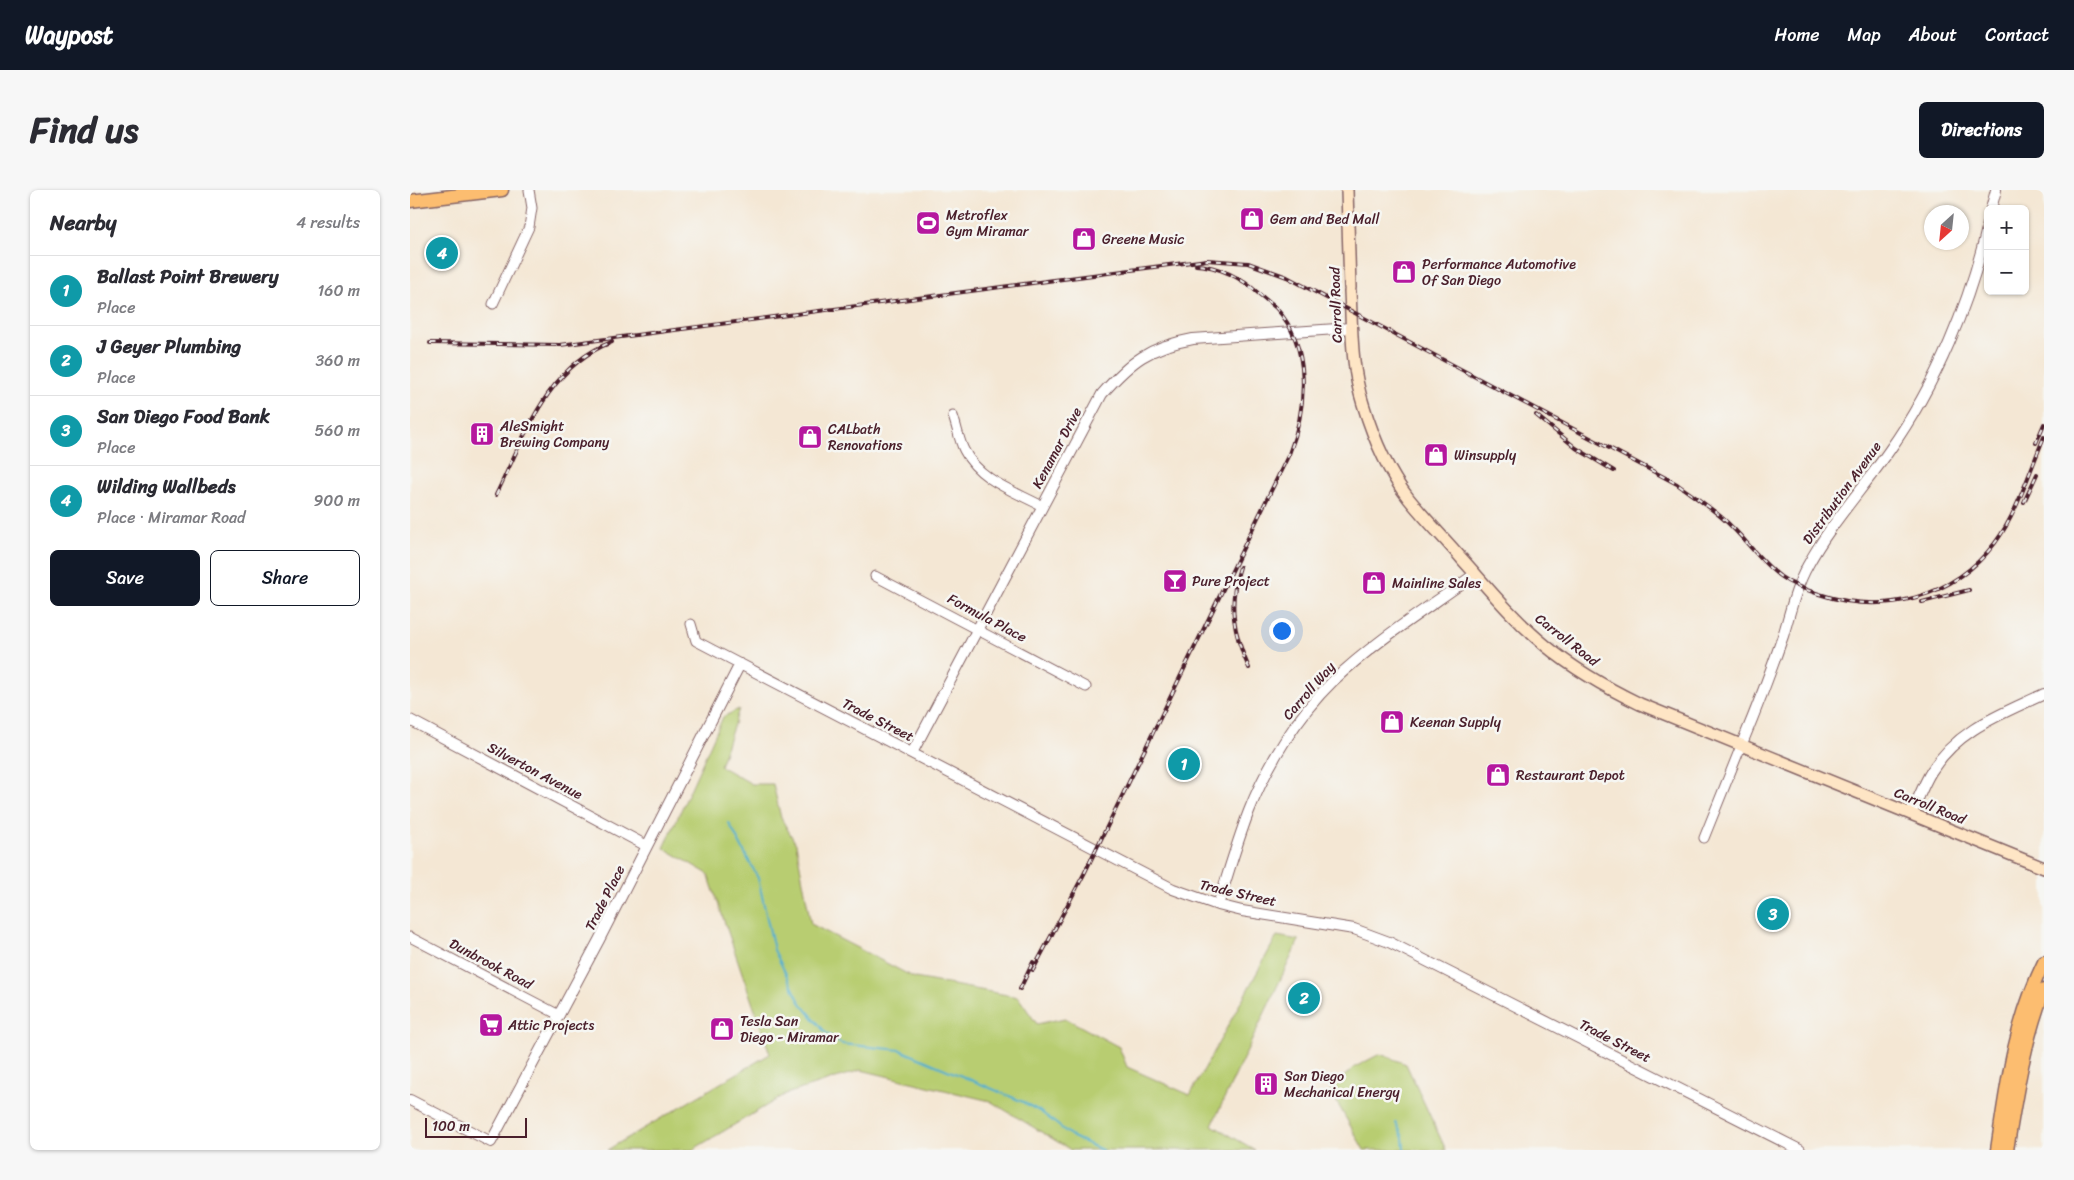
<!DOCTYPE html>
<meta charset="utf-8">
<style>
:root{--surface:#fff;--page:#f7f7f7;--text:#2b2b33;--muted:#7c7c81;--line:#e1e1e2;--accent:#111827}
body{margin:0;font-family:Sriracha,sans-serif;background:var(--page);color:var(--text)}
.controls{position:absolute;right:15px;top:15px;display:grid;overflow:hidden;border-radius:8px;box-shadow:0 1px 4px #0004}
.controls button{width:45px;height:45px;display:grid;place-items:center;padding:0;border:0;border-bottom:1px solid var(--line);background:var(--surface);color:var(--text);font:25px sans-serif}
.compass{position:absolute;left:1514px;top:15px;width:45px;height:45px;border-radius:50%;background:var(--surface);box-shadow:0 1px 4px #0004;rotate:207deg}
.scale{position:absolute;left:15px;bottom:12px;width:102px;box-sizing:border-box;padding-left:5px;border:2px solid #4a1f2b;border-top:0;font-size:14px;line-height:18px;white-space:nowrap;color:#4a1f2b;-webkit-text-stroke:4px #f6f6f2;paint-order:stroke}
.you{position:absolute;left:871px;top:440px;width:18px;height:18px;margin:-12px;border:4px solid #fff;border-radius:50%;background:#1a73e8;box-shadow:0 0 0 8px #1a73e833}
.badge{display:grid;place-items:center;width:32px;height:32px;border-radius:50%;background:var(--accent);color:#fff;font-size:16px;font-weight:700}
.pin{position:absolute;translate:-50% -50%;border:2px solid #fff;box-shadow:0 1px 5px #0006}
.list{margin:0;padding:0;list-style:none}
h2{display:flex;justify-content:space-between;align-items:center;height:65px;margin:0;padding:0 20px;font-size:21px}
h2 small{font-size:16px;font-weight:400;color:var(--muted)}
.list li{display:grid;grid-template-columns:32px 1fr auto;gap:15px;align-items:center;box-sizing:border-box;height:70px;padding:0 20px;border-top:1px solid var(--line)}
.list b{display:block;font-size:19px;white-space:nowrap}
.list p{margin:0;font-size:16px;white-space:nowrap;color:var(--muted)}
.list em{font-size:16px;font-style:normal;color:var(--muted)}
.actions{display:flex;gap:10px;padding:15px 20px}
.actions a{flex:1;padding:11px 0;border:1px solid var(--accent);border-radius:8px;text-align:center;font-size:18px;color:var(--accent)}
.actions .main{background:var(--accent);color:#fff}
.map{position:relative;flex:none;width:1634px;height:960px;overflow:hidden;border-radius:8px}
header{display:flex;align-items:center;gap:30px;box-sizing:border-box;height:70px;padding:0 25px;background:var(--accent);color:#fff}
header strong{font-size:24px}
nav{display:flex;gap:28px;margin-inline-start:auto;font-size:18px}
.intro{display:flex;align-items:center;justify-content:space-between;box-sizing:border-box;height:120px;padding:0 30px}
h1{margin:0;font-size:35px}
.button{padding:12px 22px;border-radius:8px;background:var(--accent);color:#fff;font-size:18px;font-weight:700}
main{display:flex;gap:30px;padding:0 30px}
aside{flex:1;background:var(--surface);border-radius:8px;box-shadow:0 1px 4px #0004}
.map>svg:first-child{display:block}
</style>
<header>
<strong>Waypost</strong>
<nav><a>Home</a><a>Map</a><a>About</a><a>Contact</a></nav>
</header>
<div class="intro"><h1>Find us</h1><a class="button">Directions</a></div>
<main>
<aside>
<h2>Nearby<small>4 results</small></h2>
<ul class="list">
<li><span class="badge" style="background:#0f9aa8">1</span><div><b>Ballast Point Brewery</b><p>Place</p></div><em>160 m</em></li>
<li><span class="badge" style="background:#0f9aa8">2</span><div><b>J Geyer Plumbing</b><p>Place</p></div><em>360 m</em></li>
<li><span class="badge" style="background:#0f9aa8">3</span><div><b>San Diego Food Bank</b><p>Place</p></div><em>560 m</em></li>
<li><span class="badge" style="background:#0f9aa8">4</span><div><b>Wilding Wallbeds</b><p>Place · Miramar Road</p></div><em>900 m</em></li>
</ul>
<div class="actions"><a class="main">Save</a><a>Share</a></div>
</aside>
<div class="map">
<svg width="1634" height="960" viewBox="0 0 1634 960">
<rect width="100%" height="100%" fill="#f6f6f2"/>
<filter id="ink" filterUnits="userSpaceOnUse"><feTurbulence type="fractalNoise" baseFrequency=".02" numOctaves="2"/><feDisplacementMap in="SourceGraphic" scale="10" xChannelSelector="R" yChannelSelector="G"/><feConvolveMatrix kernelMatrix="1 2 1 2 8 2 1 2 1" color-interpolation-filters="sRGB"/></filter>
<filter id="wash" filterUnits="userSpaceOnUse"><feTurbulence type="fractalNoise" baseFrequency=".0096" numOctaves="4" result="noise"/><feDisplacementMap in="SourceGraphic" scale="20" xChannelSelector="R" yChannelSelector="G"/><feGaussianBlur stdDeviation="1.12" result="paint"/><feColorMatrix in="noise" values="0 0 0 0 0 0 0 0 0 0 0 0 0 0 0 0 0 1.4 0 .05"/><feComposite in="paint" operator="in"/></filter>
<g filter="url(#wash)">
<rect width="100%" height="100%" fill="#f4e7d4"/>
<!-- green -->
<path fill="#b8cd71" stroke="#81764e" d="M329 519 310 576 342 594H363L371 628 386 654 401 734 505 788 608 807 627 834 655 828 709 857 717 877 780 905 867 746 889 750 802 935 845 960H661L580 911 451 880 376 904 282 960H197L360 864 298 684 254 658 313 527Z
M970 864 996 874 1036 960H954L920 900 943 878Z"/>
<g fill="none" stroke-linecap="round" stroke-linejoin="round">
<!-- stream -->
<path stroke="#50afcf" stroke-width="2" d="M319 633 348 688 364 760 390 812 415 842 432 854 490 860 611 911 631 922 663 947 692 960
M986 933 993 947 994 960"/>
</g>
</g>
<g filter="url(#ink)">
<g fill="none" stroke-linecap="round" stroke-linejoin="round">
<defs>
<path id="minor" d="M83 114 119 37 122 18 119 0
M543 226C547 237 549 250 554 260 569 290 604 301 632 316
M465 386 676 497
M281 434 286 451 330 474
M1294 648 1331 556
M0 747 149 825"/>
<path id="tertiary" d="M1581 19 1586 0
M0 530 237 656
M1331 556C1346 520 1360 484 1373 446 1380 423 1386 396 1398 375 1420 334 1452 300 1479 261 1526 195 1560 113 1578 34
M502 563 692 204C721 171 739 157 783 149L941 138
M1501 624C1508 610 1513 595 1521 582 1548 539 1590 525 1634 504
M808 715C818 684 827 652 839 621 857 575 887 526 923 491 966 450 1018 418 1065 384
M0 910 81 952 189 750 330 474 763 699 808 715 832 721 944 739 979 752 1390 960"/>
<path id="secondary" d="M937 0 940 98
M940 101C942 139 941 177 953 214 963 247 978 282 999 309 1016 330 1035 349 1052 369 1079 399 1105 431 1136 456 1165 480 1197 498 1230 514L1634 678"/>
<path id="primary" d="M0 11 92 0
M1587 960C1597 893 1604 834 1634 772
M1597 960C1606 905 1614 852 1634 800"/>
</defs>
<!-- minor casing -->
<use href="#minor" stroke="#866566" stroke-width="11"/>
<!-- tertiary casing -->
<use href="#tertiary" stroke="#866566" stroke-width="12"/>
<!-- secondary casing -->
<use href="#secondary" stroke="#866566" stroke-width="14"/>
<!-- primary casing -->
<use href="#primary" stroke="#866566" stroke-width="15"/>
<!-- minor -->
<use href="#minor" stroke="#fff" stroke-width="9"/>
<!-- tertiary -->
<use href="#tertiary" stroke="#fff" stroke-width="10"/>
<!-- secondary -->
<use href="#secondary" stroke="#fee5c5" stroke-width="11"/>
<!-- primary -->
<use href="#primary" stroke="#fcbd6f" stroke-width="12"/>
<defs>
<path id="rail" d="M20 153 150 155 797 70 838 73 877 87 1267 294C1286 308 1307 321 1323 338 1340 355 1352 373 1371 387 1382 395 1396 400 1409 404 1474 426 1543 408 1585 353 1607 324 1620 280 1634 247
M1126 225 1166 258 1204 281
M1626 253 1634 234
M86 305C114 248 137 176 202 152
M1614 312 1627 284
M830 377C818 414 823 443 839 478
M1512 412 1559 400
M623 780 674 684 879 264C897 218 902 157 866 118 860 113 854 108 848 103 832 88 808 76 786 75
M610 799 623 772"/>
</defs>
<!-- rail casing -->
<use href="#rail" stroke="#4a1f2b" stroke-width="4"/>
<!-- rail -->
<use href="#rail" stroke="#f6f6f2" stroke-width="2" stroke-dasharray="5.5" stroke-linecap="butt"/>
</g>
</g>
<!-- icons -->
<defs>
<symbol id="shop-square" viewBox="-11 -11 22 22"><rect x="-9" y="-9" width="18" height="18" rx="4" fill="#b5179e" stroke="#f6f6f2"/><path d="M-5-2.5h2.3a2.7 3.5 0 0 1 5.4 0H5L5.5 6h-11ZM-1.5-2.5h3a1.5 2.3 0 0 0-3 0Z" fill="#fff"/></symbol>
<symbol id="stadium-square" viewBox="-11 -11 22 22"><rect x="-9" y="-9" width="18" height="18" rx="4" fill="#b5179e" stroke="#f6f6f2"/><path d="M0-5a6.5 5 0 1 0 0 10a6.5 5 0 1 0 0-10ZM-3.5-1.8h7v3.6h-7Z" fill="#fff"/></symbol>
<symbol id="building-square" viewBox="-11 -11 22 22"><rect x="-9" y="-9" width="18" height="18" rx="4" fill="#b5179e" stroke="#f6f6f2"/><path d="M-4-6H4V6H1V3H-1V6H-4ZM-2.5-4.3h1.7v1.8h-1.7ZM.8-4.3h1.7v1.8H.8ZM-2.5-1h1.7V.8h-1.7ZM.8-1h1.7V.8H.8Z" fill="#fff"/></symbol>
<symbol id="bar-square" viewBox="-11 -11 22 22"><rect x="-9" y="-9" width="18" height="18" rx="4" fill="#b5179e" stroke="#f6f6f2"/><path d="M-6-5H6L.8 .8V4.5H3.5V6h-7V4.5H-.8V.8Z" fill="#fff"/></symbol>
<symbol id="supermarket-square" viewBox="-11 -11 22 22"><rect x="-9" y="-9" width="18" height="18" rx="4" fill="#b5179e" stroke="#f6f6f2"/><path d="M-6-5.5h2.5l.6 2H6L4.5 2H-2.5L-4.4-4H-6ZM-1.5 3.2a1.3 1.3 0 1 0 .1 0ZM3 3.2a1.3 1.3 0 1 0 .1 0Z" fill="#fff"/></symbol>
</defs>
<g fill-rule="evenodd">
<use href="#shop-square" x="828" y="15" width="28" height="28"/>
<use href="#stadium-square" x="504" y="19" width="28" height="28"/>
<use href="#shop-square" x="660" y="35" width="28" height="28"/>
<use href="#shop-square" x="980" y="68" width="28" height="28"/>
<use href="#building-square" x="58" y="230" width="28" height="28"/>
<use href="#shop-square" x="386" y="233" width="28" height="28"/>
<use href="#shop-square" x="1012" y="251" width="28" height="28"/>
<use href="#bar-square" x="751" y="377" width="28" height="28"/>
<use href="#shop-square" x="950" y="379" width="28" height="28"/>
<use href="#shop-square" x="968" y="518" width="28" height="28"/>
<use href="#shop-square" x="1074" y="571" width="28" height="28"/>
<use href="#supermarket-square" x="67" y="821" width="28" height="28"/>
<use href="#shop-square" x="298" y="825" width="28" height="28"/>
<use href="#building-square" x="842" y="880" width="28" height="28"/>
</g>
<g text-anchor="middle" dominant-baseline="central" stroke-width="5" stroke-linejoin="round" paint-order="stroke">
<!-- poi labels -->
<g font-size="14" fill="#4a1f2b" stroke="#f6f6f2" text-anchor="start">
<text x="536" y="25">Metroflex<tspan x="536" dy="16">Gym Miramar</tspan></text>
<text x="860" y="29">Gem and Bed Mall</text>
<text x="692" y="49">Greene Music</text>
<text x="1012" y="74">Performance Automotive<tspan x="1012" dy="16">Of San Diego</tspan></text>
<text x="90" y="236">AleSmight<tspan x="90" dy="16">Brewing Company</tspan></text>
<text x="418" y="239">CALbath<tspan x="418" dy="16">Renovations</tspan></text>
<text x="1044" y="265">Winsupply</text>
<text x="782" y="391">Pure Project</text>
<text x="982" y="393">Mainline Sales</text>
<text x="1000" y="532">Keenan Supply</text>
<text x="1106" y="585">Restaurant Depot</text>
<text x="330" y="831">Tesla San<tspan x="330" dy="16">Diego - Miramar</tspan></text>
<text x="98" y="835">Attic Projects</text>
<text x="874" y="886">San Diego<tspan x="874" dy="16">Mechanical Energy</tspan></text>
</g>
<!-- street labels -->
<g font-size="14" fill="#4a1f2b" stroke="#f6f6f2">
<text transform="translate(926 115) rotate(-92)">Carroll Road</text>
<text transform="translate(647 258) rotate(-62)">Kenamar Drive</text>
<text transform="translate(1432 303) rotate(-54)">Distribution Avenue</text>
<text transform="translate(577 428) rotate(28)">Formula Place</text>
<text transform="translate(1157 450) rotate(38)">Carroll Road</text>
<text transform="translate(899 501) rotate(-49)">Carroll Way</text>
<text transform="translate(468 530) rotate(27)">Trade Street</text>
<text transform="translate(125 581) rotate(28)">Silverton Avenue</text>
<text transform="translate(1520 616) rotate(22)">Carroll Road</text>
<text transform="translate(828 703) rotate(13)">Trade Street</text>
<text transform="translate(195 708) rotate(-63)">Trade Place</text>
<text transform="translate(81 774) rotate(28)">Dunbrook Road</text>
<text transform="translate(1205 851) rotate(27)">Trade Street</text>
</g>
</g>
</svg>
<div class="controls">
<button>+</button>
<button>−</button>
</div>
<svg class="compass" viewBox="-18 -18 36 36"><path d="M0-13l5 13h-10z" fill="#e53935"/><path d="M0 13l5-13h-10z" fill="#7c7c81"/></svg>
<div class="scale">100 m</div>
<div class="you"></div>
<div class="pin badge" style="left:774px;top:574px;background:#0f9aa8">1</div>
<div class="pin badge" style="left:894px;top:808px;background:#0f9aa8">2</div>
<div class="pin badge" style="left:1363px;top:724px;background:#0f9aa8">3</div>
<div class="pin badge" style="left:32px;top:63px;background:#0f9aa8">4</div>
</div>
</main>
